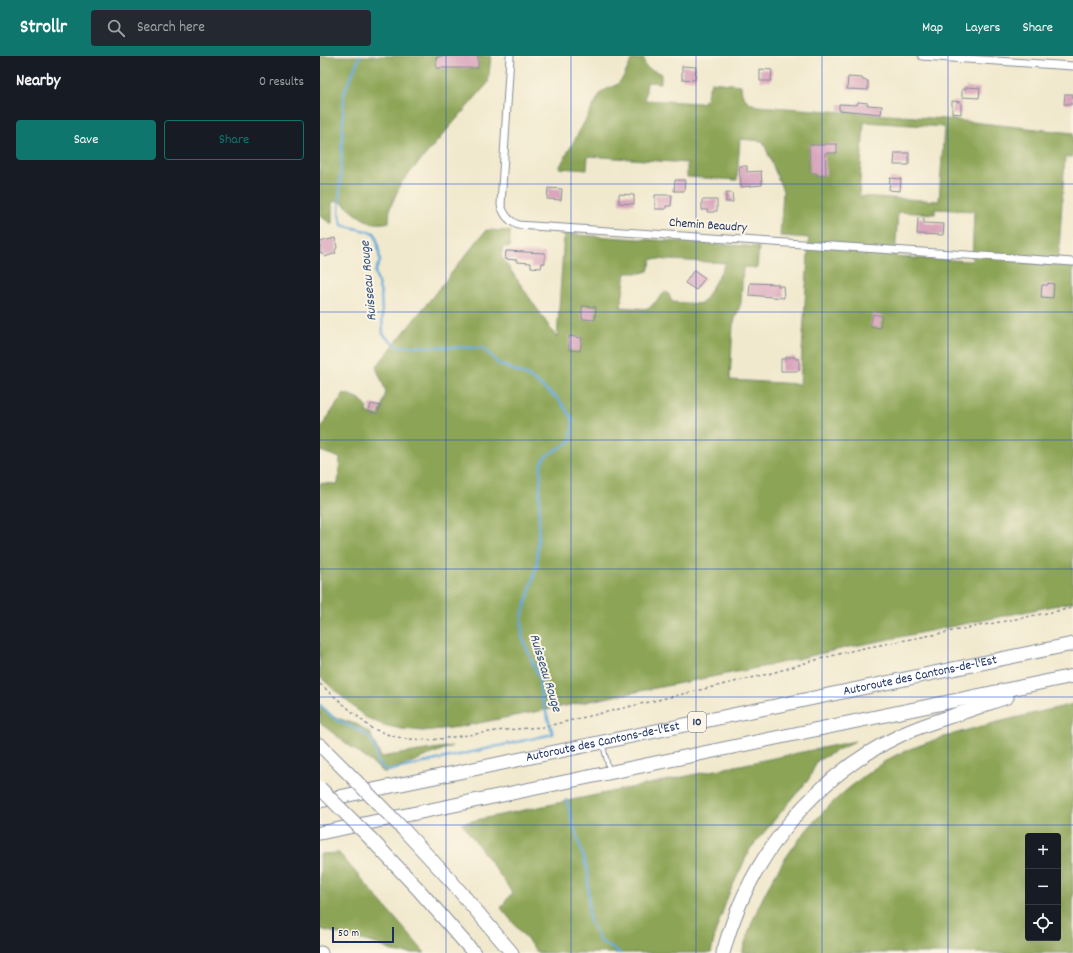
<!DOCTYPE html>
<meta charset="utf-8">
<style>
:root{--surface:#171b24;--page:#242831;--text:#f1f3f6;--muted:#9ea1a6;--line:#363941;--accent:#0f766e}
body{margin:0;font-family:Dekko,sans-serif;background:var(--page);color:var(--text)}
.controls{position:absolute;right:12px;bottom:12px;display:grid;overflow:hidden;border-radius:4px;box-shadow:0 4px 16px #0002}
.controls button{width:36px;height:36px;display:grid;place-items:center;padding:0;border:0;border-bottom:1px solid var(--line);background:var(--surface);color:var(--text);font:20px sans-serif}
.scale{position:absolute;left:12px;bottom:10px;width:62px;box-sizing:border-box;padding-left:4px;border:2px solid #1b2f5e;border-top:0;font-size:11px;line-height:14px;white-space:nowrap;color:#1b2f5e;-webkit-text-stroke:3px #fcf5e5;paint-order:stroke}
.list{margin:0;padding:0;list-style:none}
h2{display:flex;justify-content:space-between;align-items:center;height:52px;margin:0;padding:0 16px;font-size:17px}
h2 small{font-size:13px;font-weight:400;color:var(--muted)}
.actions{display:flex;gap:8px;padding:12px 16px}
.actions a{flex:1;padding:9px 0;border:1px solid var(--accent);border-radius:4px;text-align:center;font-size:14px;color:var(--accent)}
.actions .main{background:var(--accent);color:#fff}
.icon{flex:none;width:22px;height:22px;fill:none;stroke:currentColor;stroke-width:2;stroke-linecap:round;stroke-linejoin:round}
.map{position:relative;flex:none;width:753px;height:897px;overflow:hidden}
header{display:flex;align-items:center;gap:24px;box-sizing:border-box;height:56px;padding:0 20px;background:var(--accent);color:#fff}
header strong{font-size:19px}
nav{display:flex;gap:22px;margin-inline-start:auto;font-size:14px}
.search{width:280px;height:36px;background:var(--page);display:flex;align-items:center;gap:10px;box-sizing:border-box;padding:0 14px;border-radius:4px;color:var(--muted);font-size:15px}
main{display:flex}
aside{flex:1;background:var(--surface)}
.map>svg:first-child{display:block}
</style>
<header>
<strong>Strollr</strong>
<div class="search"><svg class="icon" aria-label="search" viewBox="0 0 24 24"><circle cx="10" cy="10" r="6"/><path d="M15 15l6 6"/></svg>Search here</div>
<nav><a>Map</a><a>Layers</a><a>Share</a></nav>
</header>
<main>
<aside>
<h2>Nearby<small>0 results</small></h2>
<ul class="list">
</ul>
<div class="actions"><a class="main">Save</a><a>Share</a></div>
</aside>
<div class="map">
<svg width="753" height="897" viewBox="0 0 753 897">
<rect width="100%" height="100%" fill="#fcf5e5"/>
<filter id="ink" filterUnits="userSpaceOnUse"><feTurbulence type="fractalNoise" baseFrequency=".025" numOctaves="2"/><feDisplacementMap in="SourceGraphic" scale="8" xChannelSelector="R" yChannelSelector="G"/><feConvolveMatrix kernelMatrix="1 2 1 2 8 2 1 2 1" color-interpolation-filters="sRGB"/></filter>
<filter id="wash" filterUnits="userSpaceOnUse"><feTurbulence type="fractalNoise" baseFrequency=".012" numOctaves="4" result="noise"/><feDisplacementMap in="SourceGraphic" scale="16" xChannelSelector="R" yChannelSelector="G"/><feGaussianBlur stdDeviation="0.9" result="paint"/><feColorMatrix in="noise" values="0 0 0 0 0 0 0 0 0 0 0 0 0 0 0 0 0 1.4 0 .05"/><feComposite in="paint" operator="in"/></filter>
<g filter="url(#wash)">
<rect width="100%" height="100%" fill="#f1e9cd"/>
<!-- forest -->
<path fill="#8ca454" stroke="#546a59" fill-rule="evenodd" d="M0 0H171L168 27 81 127 70 152 69 166C47 172 36 157 20 145L12 146V168L0 160Z
M312 3H324L325 10 329 13 341 17V27L327 26 325 44 381 47 386 43 391 26 421 29C421 41 426 45 437 50L625 63 753 77V101H745L738 210 753 211V546L525 592 447 610 139 671 103 675 82 673 63 669 45 661 0 621V427L18 428 20 402 0 395V373L24 337 40 343 47 351 46 356 59 360 66 336 56 311 166 174 190 175V191H183L181 200 237 282 244 178 439 191 437 212 423 211 421 247 413 269 410 324 480 328 489 182 460 180 463 135 443 85 420 83 417 124 367 121V107L268 100 267 114 239 112 281 36 298 28 304 20ZM544 66 624 71 619 145 539 140ZM615 153 654 155 652 205 575 201 578 156 615 158ZM332 203 406 207 382 248 352 246 348 237 345 236 328 253 301 251 306 217H321L328 215Z
M753 648V897H422C440 832 477 775 529 732 543 720 559 708 576 699 593 691 612 685 630 679 670 667 712 658 753 648ZM708 780H738V882H708Z
M0 649 11 660 38 669 50 677 61 701 132 690 65 717 0 667Z
M535 685 497 705 489 723 430 793 408 840 396 875 391 897H218L181 852 192 836 142 767Z
M19 797 105 897H77L56 888 0 873V798Z"/>
<g fill="none" stroke-linecap="round" stroke-linejoin="round">
<!-- stream -->
<path stroke="#65a9da" stroke-width="2.5" d="M0 649 16 664 39 674 49 681 56 694 57 707 67 715 233 678 221 641 219 622 202 581V561L217 509 221 409 226 400 251 385 253 363 239 344 208 320 179 308 163 292 78 290 70 285 63 278 61 238 55 216 60 205 58 189 56 180 54 177 22 169 19 158 24 37 40 0
M246 744 268 817 269 863 280 885 300 897"/>
</g>
<g id="blocks">
<!-- building -->
<path fill="#d9a6bc" d="M119 0H158V12H116V1H119Z
M362 10 376 11 375 24 362 23Z
M440 13 452 14 451 25H440Z
M528 21 542 22 543 24 548 25V34L527 33Z
M646 31 660 32 659 42 642 41V33H646Z
M745 38H753V48H744Z
M632 45 641 46V58L632 57Z
M538 46 548 47 547 49 562 50 561 58 519 54V48L537 49Z
M505 88H517V97H505L506 119 496 120V117H490L489 89H505Z
M575 97H589V109H574Z
M419 110H427V116L441 115 442 129 421 131Z
M570 122 581 123 580 135 569 134Z
M355 124H365L364 135H354Z
M228 132 242 133 241 144 227 143Z
M406 137H412L413 146H406Z
M299 138 314 139V148L299 147Z
M335 139H352L351 150H346V153H335Z
M382 144H397V155H394V156H387L388 154H382Z
M598 162 604 163V167L624 168 623 179 597 178Z
M15 182 17 191 15 195 16 197 5 201 2 197H0V186Z
M186 195 225 197V207H222L221 212 211 211V207L197 206V204L185 203Z
M374 214 385 222 376 234 365 227Z
M430 227 458 228V230H463L464 242 429 239Z
M728 227 734 228 733 242 721 241 722 229H728Z
M262 250 276 251 275 264 262 263Z
M553 258 562 260 560 272 550 270Z
M249 280 262 282 260 295 249 294Z
M466 301H475V303H479V315H461V303H466Z
M51 348 61 350 58 358 49 356Z"/>
</g>
</g>
<g filter="url(#ink)">
<use href="#blocks" fill-opacity="0" stroke="#868c96" stroke-width="1"/>
<g fill="none" stroke-linecap="round" stroke-linejoin="round">
<defs>
<path id="service" d="M283 689 289 714"/>
<path id="minor" d="M190 0 181 149C184 159 188 164 198 169L753 206
M602 0 753 10"/>
<g id="motorway">
<path d="M0 689 35 724"/>
<path id="s1" d="M0 745 753 588"/>
<path d="M83 773 132 826 192 897"/>
<path d="M0 777 753 620"/>
<path d="M50 782 98 833 154 897"/>
<path d="M0 897H1"/>
<path d="M403 897C428 804 491 722 579 680 599 670 620 664 641 657 657 652 672 646 687 641"/>
</g>
</defs>
<!-- service casing -->
<use href="#service" stroke="#868c96" stroke-width="5.5"/>
<!-- minor casing -->
<use href="#minor" stroke="#868c96" stroke-width="9"/>
<!-- motorway casing -->
<use href="#motorway" stroke="#868c96" stroke-width="15"/>
<!-- path -->
<path stroke="#868c96" stroke-width="1.5" stroke-dasharray="3 3" stroke-linecap="butt" d="M0 628 51 672 72 680 87 683 112 684 184 674 223 671 452 617 492 605 539 593 753 552"/>
<!-- service -->
<use href="#service" stroke="#fff" stroke-width="3.5"/>
<!-- minor -->
<use href="#minor" stroke="#fff" stroke-width="7"/>
<!-- motorway -->
<use href="#motorway" stroke="#fff" stroke-width="13"/>
<defs>
<path id="motorway-bridge" d="M35 724 83 773
M0 732 50 782"/>
</defs>
<!-- motorway-bridge casing -->
<use href="#motorway-bridge" stroke="#868c96" stroke-width="15" stroke-linecap="butt"/>
<!-- motorway-bridge -->
<use href="#motorway-bridge" stroke="#fff" stroke-width="13"/>
</g>
</g>
<!-- grid -->
<path fill="none" stroke="#1d4ed8" stroke-width="1" stroke-opacity="0.55" d="M126 0V897M251 0V897M376 0V897M502 0V897M628 0V897M0 128H753M0 256H753M0 384H753M0 513H753M0 641H753M0 769H753"/>
<g text-anchor="middle" dominant-baseline="central" stroke-width="4" stroke-linejoin="round" paint-order="stroke">
<!-- shield labels -->
<rect fill="#fcf5e5" stroke="#5e6a86" stroke-width="1" x="368" y="656" width="18" height="20" rx="3"/>
<g font-size="12" font-weight="bold" fill="#1b2f5e">
<text x="377" y="666">10</text>
</g>
<!-- street labels -->
<g font-size="13" fill="#1b2f5e" stroke="#fcf5e5">
<text transform="translate(388 170) rotate(4)">Chemin Beaudry</text>
<text stroke="none"><textPath href="#s1" startOffset="613">Autoroute des Cantons-de-l'Est</textPath></text>
<text stroke="none"><textPath href="#s1" startOffset="289">Autoroute des Cantons-de-l'Est</textPath></text>
</g>
<!-- water labels -->
<g font-size="14" font-style="italic" fill="#315483" stroke="#fcf5e5">
<text transform="translate(49 225) rotate(-95)">Ruisseau Rouge</text>
<text transform="translate(225 617) rotate(73)">Ruisseau Rouge</text>
</g>
</g>
</svg>
<div class="controls">
<button>+</button>
<button>−</button>
<button><svg class="icon" aria-label="locate" viewBox="0 0 24 24"><circle cx="12" cy="12" r="6"/><path d="M12 2v4M12 18v4M2 12h4M18 12h4"/></svg></button>
</div>
<div class="scale">50 m</div>
</div>
</main>
